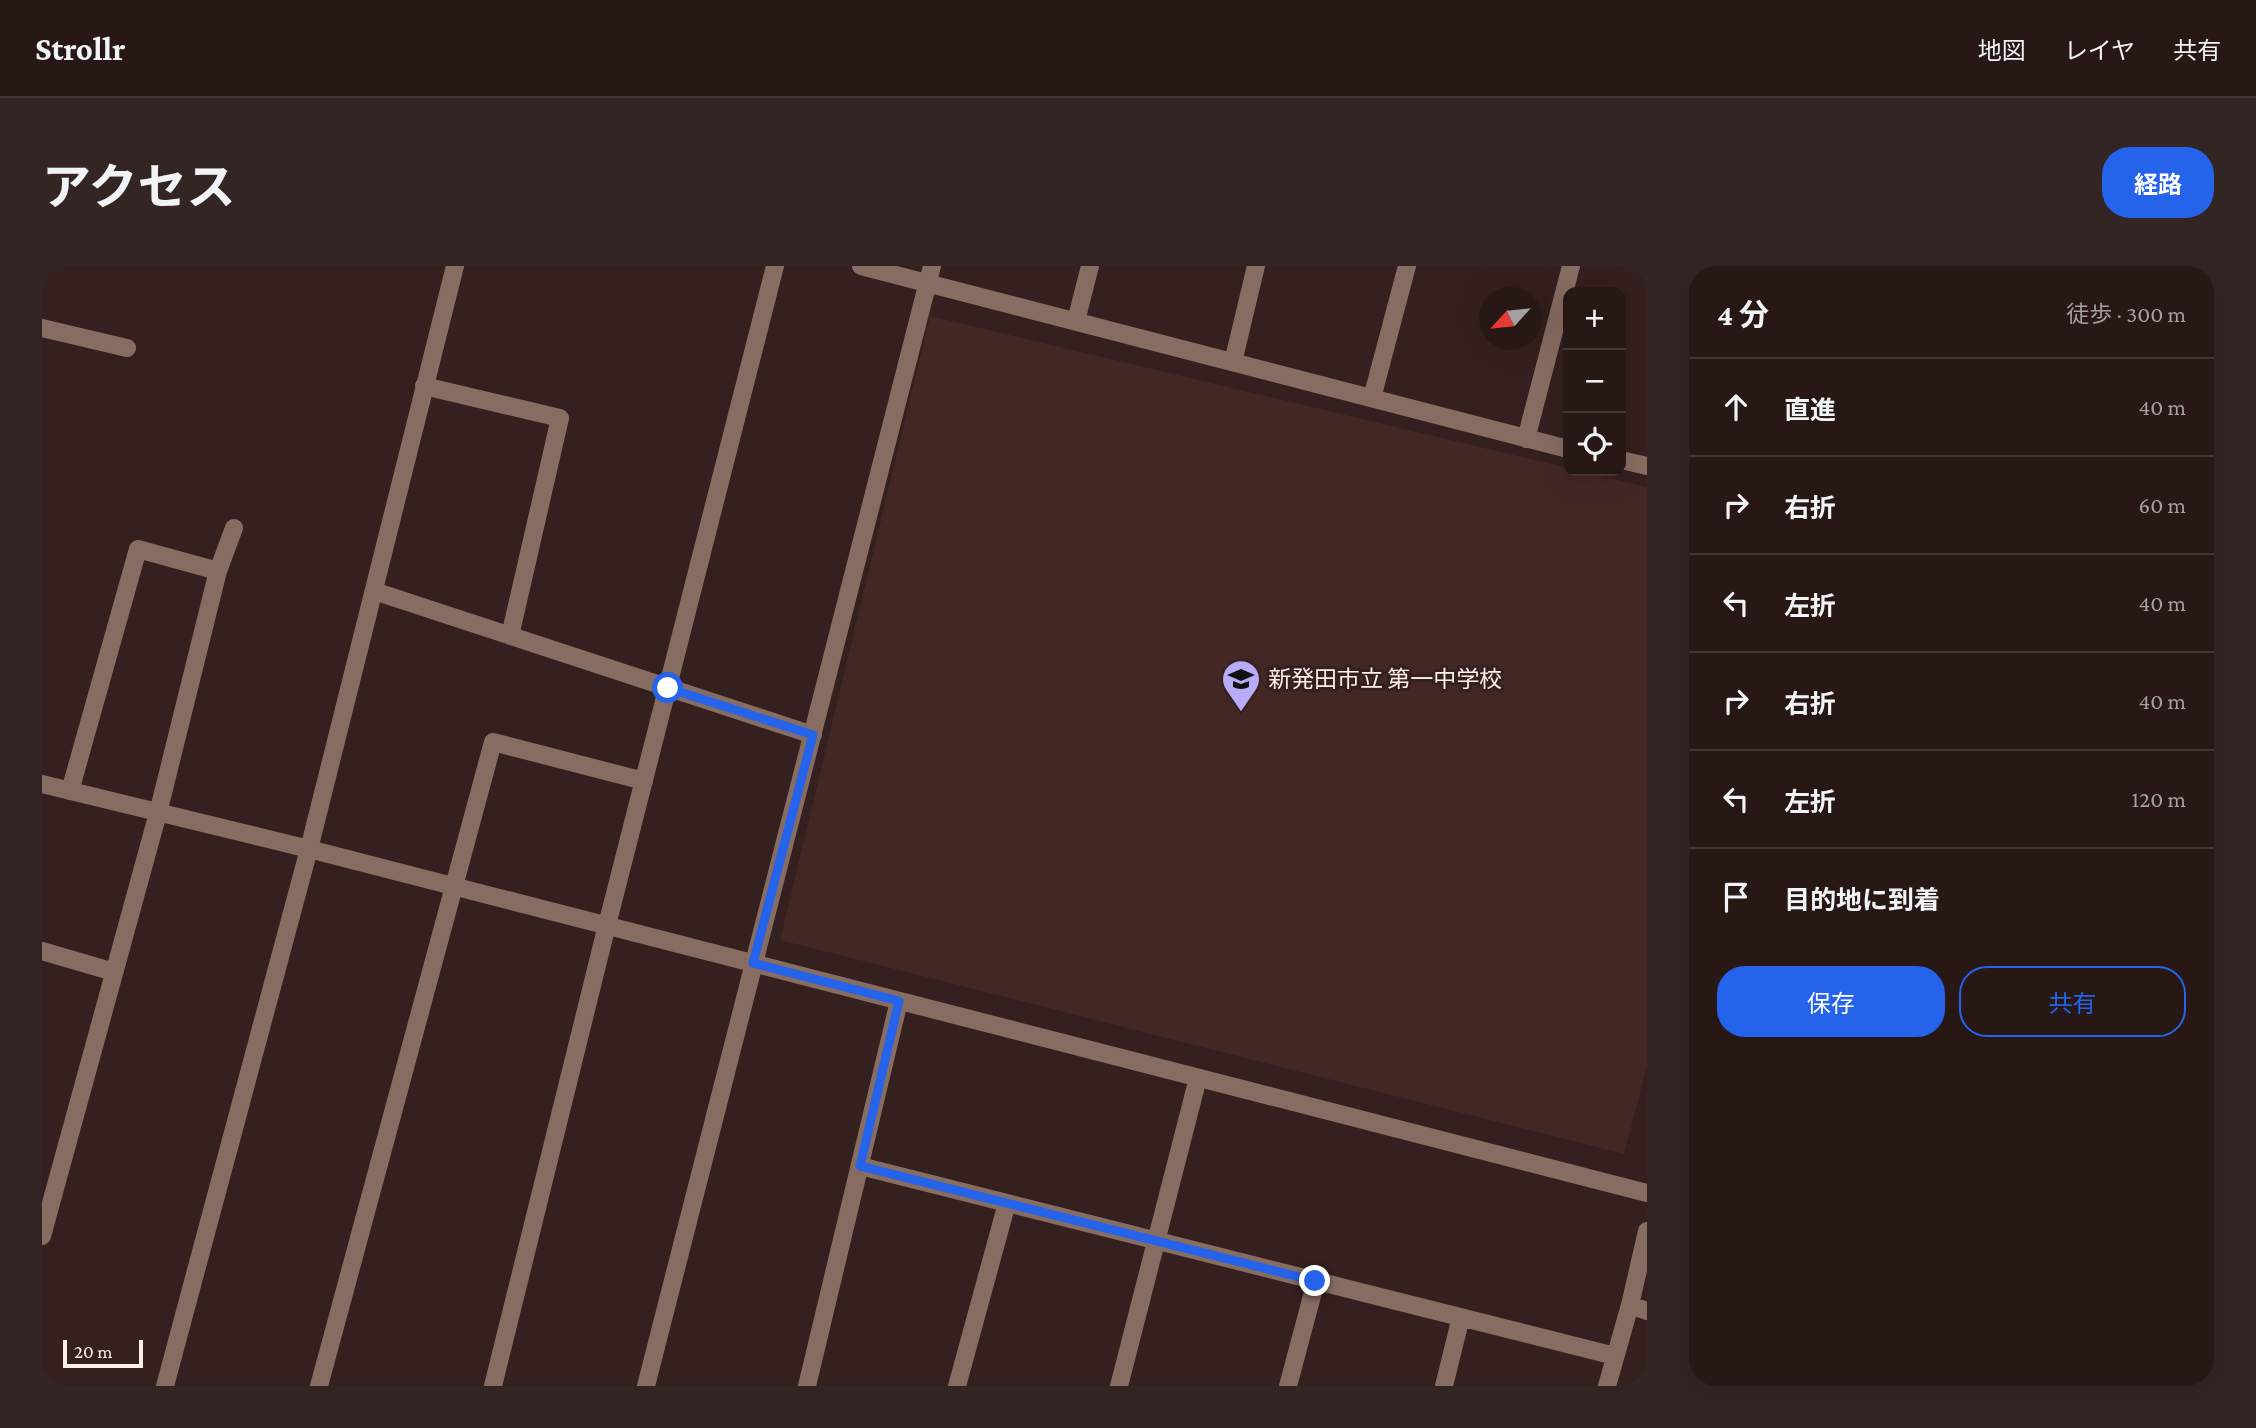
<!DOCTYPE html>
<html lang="ja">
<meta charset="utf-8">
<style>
:root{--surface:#271816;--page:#332523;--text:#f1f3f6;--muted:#a4a0a1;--line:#433735;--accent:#2563eb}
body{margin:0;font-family:"Crimson Pro","Noto Sans JP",serif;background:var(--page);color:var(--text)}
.controls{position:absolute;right:21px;top:21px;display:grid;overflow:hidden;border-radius:14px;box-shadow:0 7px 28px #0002}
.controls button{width:63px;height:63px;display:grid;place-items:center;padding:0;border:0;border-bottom:2px solid var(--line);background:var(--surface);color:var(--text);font:35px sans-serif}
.compass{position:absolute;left:1437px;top:21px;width:63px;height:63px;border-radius:50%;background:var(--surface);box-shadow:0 7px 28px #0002;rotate:243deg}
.scale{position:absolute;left:21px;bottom:18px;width:80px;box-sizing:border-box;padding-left:7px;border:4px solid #fdeeec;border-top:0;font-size:19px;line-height:24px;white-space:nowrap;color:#fdeeec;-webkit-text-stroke:5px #34201e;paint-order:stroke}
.stop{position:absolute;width:21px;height:21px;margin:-16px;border:5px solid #2563eb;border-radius:50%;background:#fff}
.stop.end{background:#2563eb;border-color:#fff;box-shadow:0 2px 7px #0008}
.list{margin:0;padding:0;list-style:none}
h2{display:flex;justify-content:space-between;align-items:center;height:91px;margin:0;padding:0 28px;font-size:30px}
h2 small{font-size:23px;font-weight:400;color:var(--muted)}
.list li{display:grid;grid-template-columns:46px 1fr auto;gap:21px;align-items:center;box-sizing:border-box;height:98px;padding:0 28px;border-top:2px solid var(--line)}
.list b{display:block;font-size:26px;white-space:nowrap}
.list em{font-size:23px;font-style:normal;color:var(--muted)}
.actions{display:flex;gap:14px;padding:21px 28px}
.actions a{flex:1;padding:16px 0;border:2px solid var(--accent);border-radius:28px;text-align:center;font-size:24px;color:var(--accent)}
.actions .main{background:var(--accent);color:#fff}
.icon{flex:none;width:38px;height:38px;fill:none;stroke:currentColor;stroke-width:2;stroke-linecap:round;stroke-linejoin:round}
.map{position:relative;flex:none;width:1605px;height:1120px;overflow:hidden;border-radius:28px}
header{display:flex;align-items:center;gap:42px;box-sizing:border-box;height:98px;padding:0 35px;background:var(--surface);border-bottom:2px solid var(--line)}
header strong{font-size:33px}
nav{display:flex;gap:38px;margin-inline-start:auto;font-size:24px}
.intro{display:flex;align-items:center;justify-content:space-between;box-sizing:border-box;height:168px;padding:0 42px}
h1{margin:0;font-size:49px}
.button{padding:18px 32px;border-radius:28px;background:var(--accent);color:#fff;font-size:24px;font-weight:700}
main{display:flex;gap:42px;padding:0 42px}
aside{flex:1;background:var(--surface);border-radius:28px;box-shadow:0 7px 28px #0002}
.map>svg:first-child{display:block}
</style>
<header>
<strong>Strollr</strong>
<nav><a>地図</a><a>レイヤ</a><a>共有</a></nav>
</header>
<div class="intro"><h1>アクセス</h1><a class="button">経路</a></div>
<main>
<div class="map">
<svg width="1605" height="1120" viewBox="0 0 1605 1120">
<rect width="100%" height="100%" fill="#34201e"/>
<!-- built -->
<path fill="#422725" d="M888 50 1526 202V205H1537L1605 221V800L1582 888 738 674Z"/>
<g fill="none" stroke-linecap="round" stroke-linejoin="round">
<!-- minor -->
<path stroke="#876c61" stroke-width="18" d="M819 0 1526 183
M1034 55 1048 0
M0 62 85 82
M1191 96 1214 0
M382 120 518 152 468 370
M1330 132 1365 0
M1484 173 1529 0
M1579 194 1605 200
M332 325 771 469
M0 518 267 583 1605 927
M28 525 96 283 176 305
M0 685 72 706
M818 900 1573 1090
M0 970 116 547 176 305 192 262
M1588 1039 1605 1045
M123 1120 267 583 413 0
M277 1120 451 476 602 515
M451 1120 565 659 733 0
M604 1120 890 0
M765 1120 857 735
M915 1120 965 937
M1077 1120 1156 812
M1246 1120 1274 1015
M1402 1120 1419 1051
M1565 1120 1588 1039 1605 965"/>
</g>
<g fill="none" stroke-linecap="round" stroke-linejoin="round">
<!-- route -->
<path stroke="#2563eb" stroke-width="9" d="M626 422 771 469 711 697 857 735 818 900 1273 1015"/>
</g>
<!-- icons -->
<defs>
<symbol id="school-pin" viewBox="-11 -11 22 30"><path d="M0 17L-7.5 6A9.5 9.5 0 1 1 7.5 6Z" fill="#b8abf7" stroke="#34201e"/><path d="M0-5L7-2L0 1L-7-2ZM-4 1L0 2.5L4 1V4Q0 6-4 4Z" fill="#111"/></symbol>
</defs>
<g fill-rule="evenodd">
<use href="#school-pin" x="1177" y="391" width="44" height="60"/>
</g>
<g text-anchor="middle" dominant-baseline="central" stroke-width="6" stroke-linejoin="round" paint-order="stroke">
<!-- poi labels -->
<g font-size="23" fill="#fdeeec" stroke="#34201e" text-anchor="start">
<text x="1226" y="413">新発田市立 第一中学校</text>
</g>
</g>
</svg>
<div class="controls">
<button>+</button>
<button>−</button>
<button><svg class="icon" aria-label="locate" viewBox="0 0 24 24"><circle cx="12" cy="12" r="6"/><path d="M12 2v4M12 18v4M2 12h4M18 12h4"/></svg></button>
</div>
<svg class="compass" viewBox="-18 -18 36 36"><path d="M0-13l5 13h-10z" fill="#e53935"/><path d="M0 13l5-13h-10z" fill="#a4a0a1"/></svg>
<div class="scale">20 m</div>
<div class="stop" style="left:626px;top:422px"></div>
<div class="stop end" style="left:1273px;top:1015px"></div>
</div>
<aside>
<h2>4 分<small>徒歩 · 300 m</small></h2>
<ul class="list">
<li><svg class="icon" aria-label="ahead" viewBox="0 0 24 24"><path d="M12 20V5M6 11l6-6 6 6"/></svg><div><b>直進</b></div><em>40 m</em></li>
<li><svg class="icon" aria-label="right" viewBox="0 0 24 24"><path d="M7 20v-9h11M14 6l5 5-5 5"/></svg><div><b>右折</b></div><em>60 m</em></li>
<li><svg class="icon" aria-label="left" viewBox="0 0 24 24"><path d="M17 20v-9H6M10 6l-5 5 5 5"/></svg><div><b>左折</b></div><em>40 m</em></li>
<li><svg class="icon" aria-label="right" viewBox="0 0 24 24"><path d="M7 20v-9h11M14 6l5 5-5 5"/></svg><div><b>右折</b></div><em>40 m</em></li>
<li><svg class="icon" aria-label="left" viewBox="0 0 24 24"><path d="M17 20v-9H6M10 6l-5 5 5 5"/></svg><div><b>左折</b></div><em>120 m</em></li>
<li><svg class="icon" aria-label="arrive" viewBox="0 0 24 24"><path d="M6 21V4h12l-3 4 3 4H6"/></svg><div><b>目的地に到着</b></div></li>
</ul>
<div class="actions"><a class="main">保存</a><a>共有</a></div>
</aside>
</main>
